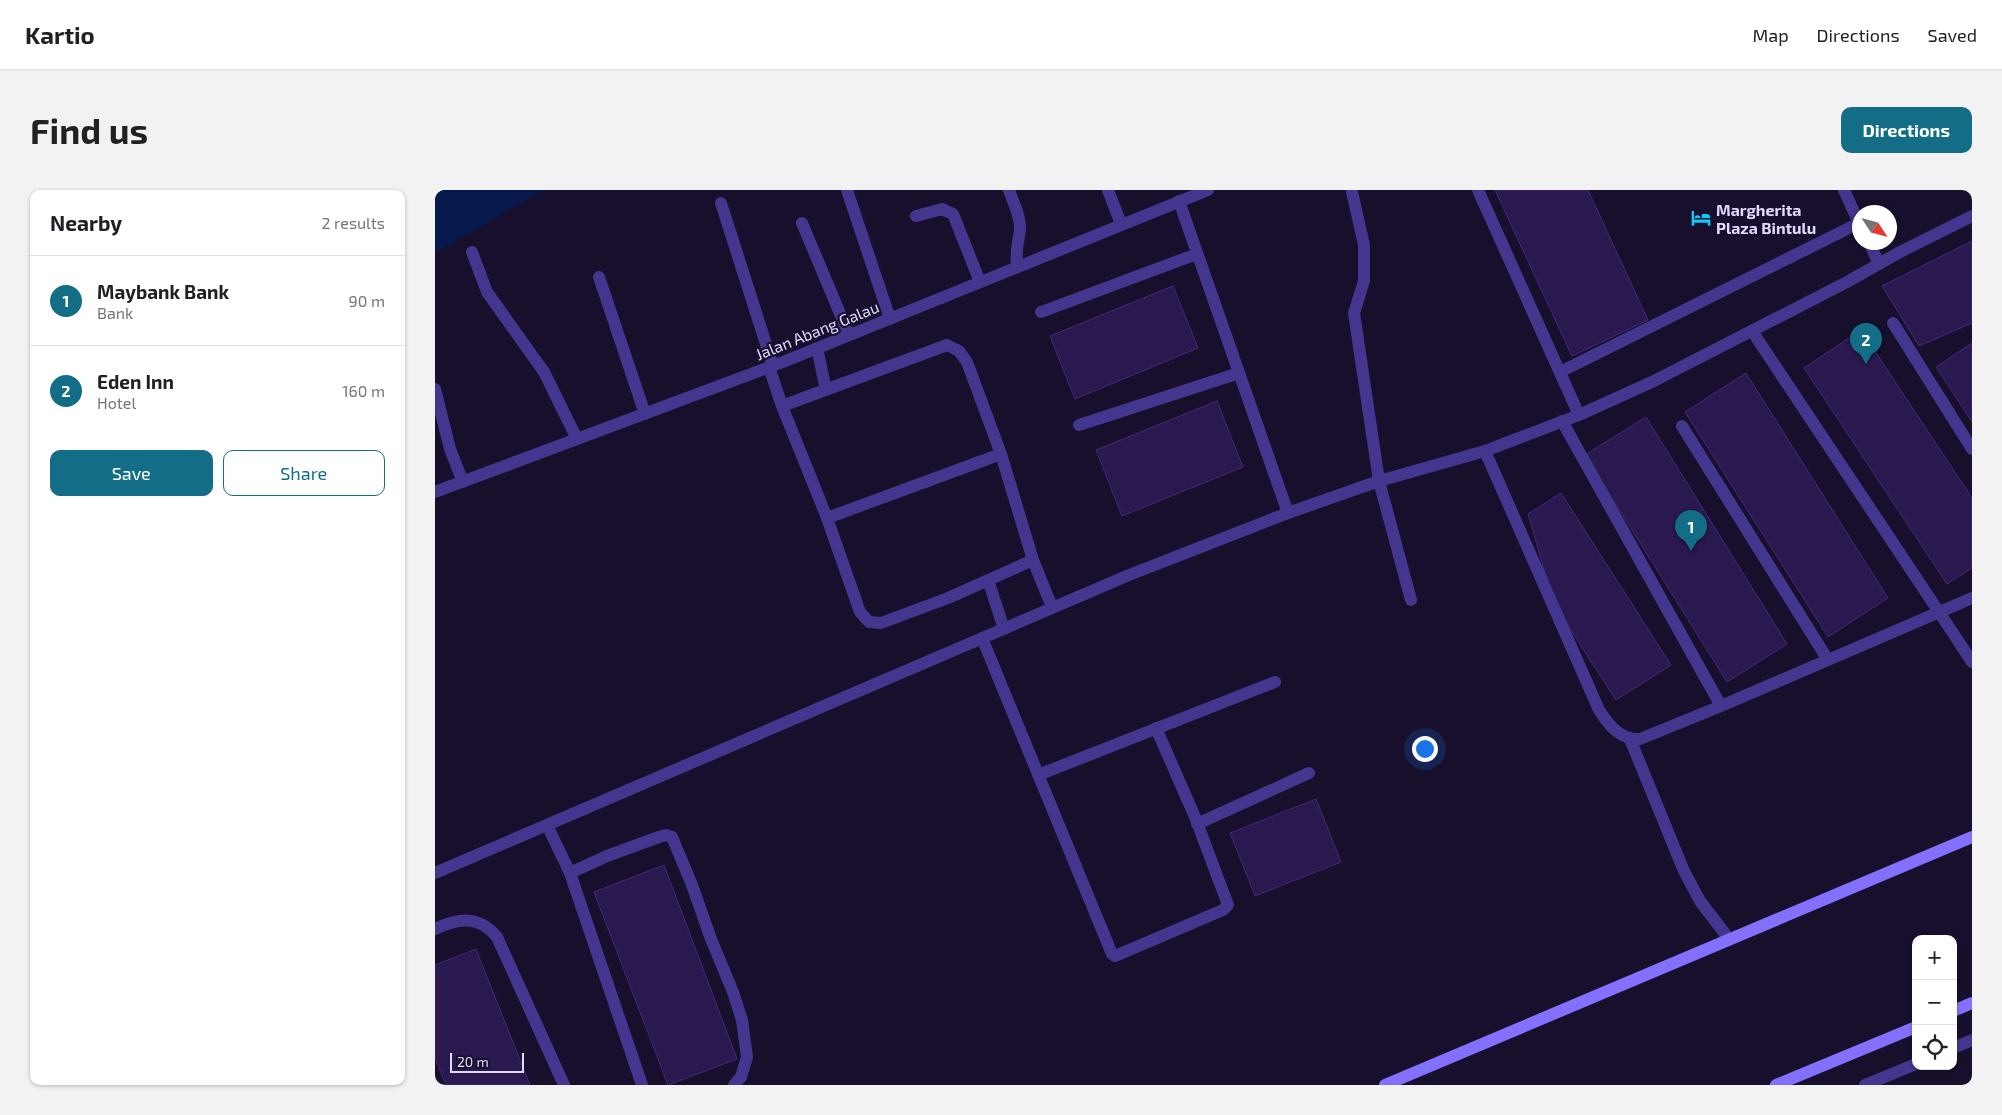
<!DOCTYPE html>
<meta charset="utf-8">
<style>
:root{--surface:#fff;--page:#f2f2f2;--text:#202124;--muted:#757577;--line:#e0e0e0;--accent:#146d87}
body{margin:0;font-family:"Exo 2",sans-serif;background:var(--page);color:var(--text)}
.controls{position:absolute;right:15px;bottom:15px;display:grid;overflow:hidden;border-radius:10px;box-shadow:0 1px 4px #0004}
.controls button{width:45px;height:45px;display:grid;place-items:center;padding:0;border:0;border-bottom:1px solid var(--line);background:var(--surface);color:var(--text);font:25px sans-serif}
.compass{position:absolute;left:1417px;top:15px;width:45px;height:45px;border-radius:50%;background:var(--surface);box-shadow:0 1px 4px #0004;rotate:126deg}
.scale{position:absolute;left:15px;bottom:12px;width:74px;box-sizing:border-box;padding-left:5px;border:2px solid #e1d9ff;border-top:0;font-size:14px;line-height:18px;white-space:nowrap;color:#e1d9ff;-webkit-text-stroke:4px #170f2b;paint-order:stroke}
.you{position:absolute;left:989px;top:558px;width:18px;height:18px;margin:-12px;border:4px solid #fff;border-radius:50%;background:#1a73e8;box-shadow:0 0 0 8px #1a73e833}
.badge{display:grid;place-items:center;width:32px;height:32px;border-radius:50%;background:var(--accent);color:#fff;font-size:16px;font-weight:700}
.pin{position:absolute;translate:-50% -41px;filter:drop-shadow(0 1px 2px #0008)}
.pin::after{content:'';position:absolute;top:26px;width:18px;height:15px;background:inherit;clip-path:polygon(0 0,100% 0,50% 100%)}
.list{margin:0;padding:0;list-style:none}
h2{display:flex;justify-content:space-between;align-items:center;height:65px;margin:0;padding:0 20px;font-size:21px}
h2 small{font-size:16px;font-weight:400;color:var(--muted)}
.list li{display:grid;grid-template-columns:32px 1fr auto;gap:15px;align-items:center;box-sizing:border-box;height:90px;padding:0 20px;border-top:1px solid var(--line)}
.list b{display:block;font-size:19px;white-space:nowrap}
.list p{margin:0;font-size:16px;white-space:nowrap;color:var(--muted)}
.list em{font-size:16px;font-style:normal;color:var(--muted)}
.actions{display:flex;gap:10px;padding:15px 20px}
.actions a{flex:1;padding:11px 0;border:1px solid var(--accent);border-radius:10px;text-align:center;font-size:18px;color:var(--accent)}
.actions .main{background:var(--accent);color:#fff}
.icon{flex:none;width:28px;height:28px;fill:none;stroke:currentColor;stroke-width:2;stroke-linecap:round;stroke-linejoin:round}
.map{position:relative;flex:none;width:1537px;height:895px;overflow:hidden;border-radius:10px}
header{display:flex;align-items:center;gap:30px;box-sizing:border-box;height:70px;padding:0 25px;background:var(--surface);border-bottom:1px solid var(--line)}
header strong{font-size:24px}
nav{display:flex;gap:28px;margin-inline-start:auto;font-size:18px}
.intro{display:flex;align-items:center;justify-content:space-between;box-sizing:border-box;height:120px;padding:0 30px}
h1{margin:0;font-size:35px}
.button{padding:12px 22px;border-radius:10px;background:var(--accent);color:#fff;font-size:18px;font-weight:700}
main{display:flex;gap:30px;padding:0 30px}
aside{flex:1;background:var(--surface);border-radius:10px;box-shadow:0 1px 4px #0004}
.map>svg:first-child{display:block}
</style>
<header>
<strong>Kartio</strong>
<nav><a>Map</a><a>Directions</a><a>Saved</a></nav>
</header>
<div class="intro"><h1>Find us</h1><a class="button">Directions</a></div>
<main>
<aside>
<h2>Nearby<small>2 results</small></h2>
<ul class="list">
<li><span class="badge">1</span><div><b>Maybank Bank</b><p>Bank</p></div><em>90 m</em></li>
<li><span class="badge">2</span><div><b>Eden Inn</b><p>Hotel</p></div><em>160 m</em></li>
</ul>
<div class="actions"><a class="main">Save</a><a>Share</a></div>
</aside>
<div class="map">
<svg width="1537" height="895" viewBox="0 0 1537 895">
<rect width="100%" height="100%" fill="#170f2b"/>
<!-- water -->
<path fill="#06184c" d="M0 0H109L8 59 0 61Z"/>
<!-- building -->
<path fill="#2a194e" stroke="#43297b" d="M1060 0H1153L1213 130 1137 166Z
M1537 51V133L1484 156 1447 96Z
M738 96 763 158 640 209 615 146Z
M1426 140 1537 308V378L1512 394 1369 178Z
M1537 153V232L1501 177Z
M1311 183 1453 408 1393 447 1250 222Z
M782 211 808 277 687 326 661 260Z
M1211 227 1352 454 1292 492 1150 265Z
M1126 303 1236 475 1181 510 1119 414 1093 324Z
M881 609 906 672 820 706 795 643Z
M229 675 302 869 233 895 159 702Z
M41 759 95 895H11L0 868V775Z"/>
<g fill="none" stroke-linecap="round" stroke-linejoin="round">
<!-- service -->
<path stroke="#43368e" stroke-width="12" d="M1409 0 1424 33
M744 11 853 323
M1434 52 1444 74
M606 122 762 64
M1458 133 1537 259
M382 158 391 200
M334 177 347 216 392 328 425 422 434 432 446 433 513 408 598 370
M1125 182 1424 33
M347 216 512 155 524 161 532 172 566 264 598 370 617 417
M644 235 804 183
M1247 236 1393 470
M944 291 976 410
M392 328 566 264
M553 390 569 439
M1504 422 1537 472
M112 635 135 683 207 895
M135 683 172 666 224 647 231 645 237 647 257 695 276 749 298 802 307 830 312 867 306 887 299 895
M0 739C23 728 44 725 62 747L129 895"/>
<!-- minor -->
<path stroke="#43368e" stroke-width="12" d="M412 0 455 129
M574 0C578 12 586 27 585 40 583 53 580 63 582 77
M673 0 686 34
M1043 0 1144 225
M917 2 929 55V91L919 123 944 291
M286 13 338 176
M481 26 507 19 518 24 545 92
M367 33 414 145
M37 62 52 102 109 182 142 249
M164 87 210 224
M1317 141 1504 422
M0 199 15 259 28 292
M1127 231 1286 516
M1050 261 1164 520C1174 536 1186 550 1205 549L1286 516 1537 408
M0 302 348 172 773 0
M547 448 677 764 680 766 788 720 793 715 760 627 721 538
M1195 549 1249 681 1265 711 1294 749
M603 585 840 492
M762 634 874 583
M1518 858 1537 850
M1430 895 1481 874"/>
<!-- tertiary -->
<path stroke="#43368e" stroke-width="12" d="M0 683 694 385 853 323 944 291 1050 261 1144 225 1219 191 1412 92 1465 62 1537 26"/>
<!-- secondary -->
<path stroke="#8370ff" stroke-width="12" d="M1518 821 1537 813
M950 895 1537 647
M1341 895 1481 837"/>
</g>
<!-- icons -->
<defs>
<symbol id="hotel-bare" viewBox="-9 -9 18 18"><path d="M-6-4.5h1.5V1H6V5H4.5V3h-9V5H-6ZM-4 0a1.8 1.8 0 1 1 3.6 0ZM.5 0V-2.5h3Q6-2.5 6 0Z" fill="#05cbff" stroke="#170f2b" stroke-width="2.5" paint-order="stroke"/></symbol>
</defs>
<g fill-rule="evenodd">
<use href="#hotel-bare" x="1252" y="14" width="28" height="28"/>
</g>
<g text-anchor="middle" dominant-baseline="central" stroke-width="4.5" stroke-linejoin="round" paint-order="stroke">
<!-- poi labels -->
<g font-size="16" font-weight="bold" fill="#e1d9ff" stroke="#170f2b" text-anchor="start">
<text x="1281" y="19">Margherita<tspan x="1281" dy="18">Plaza Bintulu</tspan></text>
</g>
<!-- street labels -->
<g font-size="16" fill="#e1d9ff" stroke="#170f2b">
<text transform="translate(382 140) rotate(-22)">Jalan Abang Galau</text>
</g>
</g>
</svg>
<div class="controls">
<button>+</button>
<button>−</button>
<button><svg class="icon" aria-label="locate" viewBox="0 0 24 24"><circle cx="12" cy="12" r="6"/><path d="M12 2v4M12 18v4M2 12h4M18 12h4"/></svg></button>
</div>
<svg class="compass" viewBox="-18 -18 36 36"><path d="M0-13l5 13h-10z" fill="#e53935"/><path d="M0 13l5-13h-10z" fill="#757577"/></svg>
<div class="scale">20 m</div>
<div class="you"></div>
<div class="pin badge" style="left:1256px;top:361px">1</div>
<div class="pin badge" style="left:1431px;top:174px">2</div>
</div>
</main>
